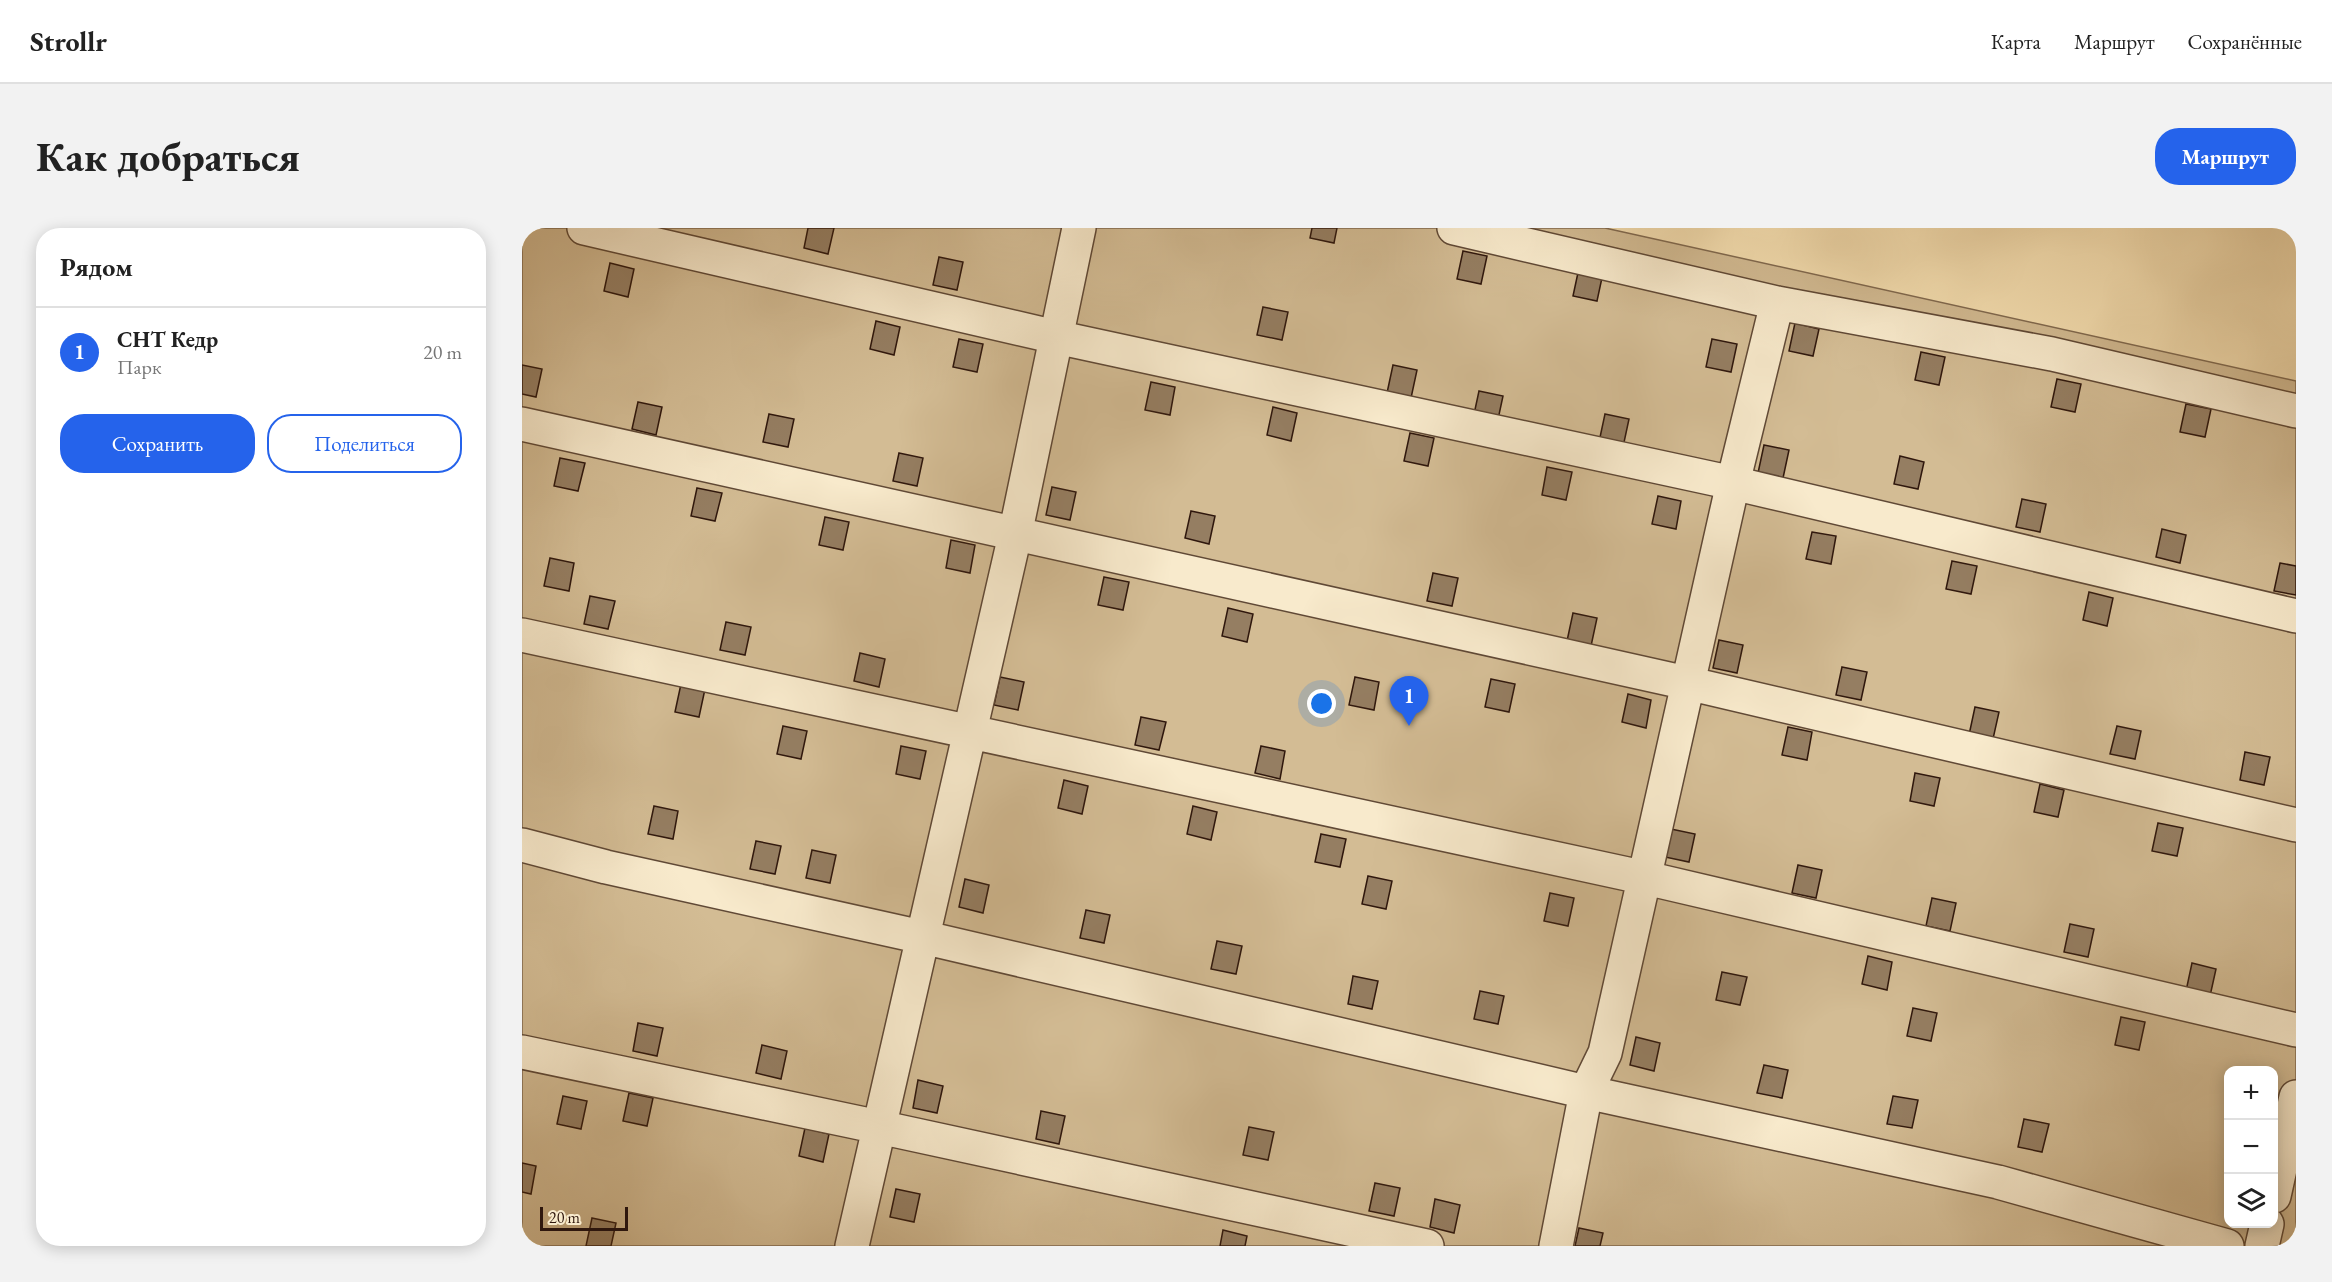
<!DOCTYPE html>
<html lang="ru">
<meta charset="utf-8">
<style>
:root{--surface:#fff;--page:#f2f2f2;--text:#222;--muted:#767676;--line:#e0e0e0;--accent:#2563eb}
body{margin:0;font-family:"EB Garamond",serif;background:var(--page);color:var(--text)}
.controls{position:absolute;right:18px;bottom:18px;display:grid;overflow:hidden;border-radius:12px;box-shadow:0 3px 15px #0003}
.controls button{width:54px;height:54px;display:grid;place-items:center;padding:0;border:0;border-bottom:2px solid var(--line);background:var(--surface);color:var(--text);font:30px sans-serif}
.scale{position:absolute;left:18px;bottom:15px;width:88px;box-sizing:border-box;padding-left:6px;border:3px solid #2f170d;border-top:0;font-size:16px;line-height:21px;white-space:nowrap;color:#2f170d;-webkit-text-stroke:4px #f8eacc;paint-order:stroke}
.you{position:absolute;left:800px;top:476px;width:21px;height:21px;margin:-15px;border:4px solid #fff;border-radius:50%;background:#1a73e8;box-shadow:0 0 0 9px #1a73e833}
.badge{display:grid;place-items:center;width:39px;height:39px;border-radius:50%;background:var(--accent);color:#fff;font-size:20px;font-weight:700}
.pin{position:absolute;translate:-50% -50px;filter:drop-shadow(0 2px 3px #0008)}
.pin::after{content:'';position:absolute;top:32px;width:21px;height:18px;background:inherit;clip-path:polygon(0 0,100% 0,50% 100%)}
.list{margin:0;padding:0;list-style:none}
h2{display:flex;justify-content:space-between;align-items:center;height:78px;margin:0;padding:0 24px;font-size:26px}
h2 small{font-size:20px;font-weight:400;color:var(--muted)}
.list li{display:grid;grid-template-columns:39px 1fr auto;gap:18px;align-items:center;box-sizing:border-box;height:90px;padding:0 24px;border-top:2px solid var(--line)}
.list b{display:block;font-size:22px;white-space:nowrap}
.list p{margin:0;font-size:20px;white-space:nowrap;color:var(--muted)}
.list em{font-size:20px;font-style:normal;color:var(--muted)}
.actions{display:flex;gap:12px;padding:18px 24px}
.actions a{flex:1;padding:14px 0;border:2px solid var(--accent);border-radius:24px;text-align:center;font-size:21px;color:var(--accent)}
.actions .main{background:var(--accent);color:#fff}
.icon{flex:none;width:33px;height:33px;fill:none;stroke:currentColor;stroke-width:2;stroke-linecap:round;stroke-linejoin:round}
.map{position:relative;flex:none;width:1774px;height:1018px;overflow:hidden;border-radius:24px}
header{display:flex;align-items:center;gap:36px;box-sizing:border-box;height:84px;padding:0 30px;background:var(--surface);border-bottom:2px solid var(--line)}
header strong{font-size:28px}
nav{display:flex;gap:33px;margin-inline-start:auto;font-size:21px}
.intro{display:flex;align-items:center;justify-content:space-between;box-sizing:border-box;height:144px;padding:0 36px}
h1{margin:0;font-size:42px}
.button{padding:15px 27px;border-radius:24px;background:var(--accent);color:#fff;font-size:21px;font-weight:700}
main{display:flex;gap:36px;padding:0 36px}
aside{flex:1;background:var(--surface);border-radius:24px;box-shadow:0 3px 15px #0003}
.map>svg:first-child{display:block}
</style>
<header>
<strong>Strollr</strong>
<nav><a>Карта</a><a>Маршрут</a><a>Сохранённые</a></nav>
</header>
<div class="intro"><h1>Как добраться</h1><a class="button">Маршрут</a></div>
<main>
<aside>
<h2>Рядом<small></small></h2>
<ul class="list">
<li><span class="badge">1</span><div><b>СНТ Кедр</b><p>Парк</p></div><em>20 m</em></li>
</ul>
<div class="actions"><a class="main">Сохранить</a><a>Поделиться</a></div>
</aside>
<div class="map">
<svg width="1774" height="1018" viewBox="0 0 1774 1018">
<rect width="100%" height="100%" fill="#f4deb0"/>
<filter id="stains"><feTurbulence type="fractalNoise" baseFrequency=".00333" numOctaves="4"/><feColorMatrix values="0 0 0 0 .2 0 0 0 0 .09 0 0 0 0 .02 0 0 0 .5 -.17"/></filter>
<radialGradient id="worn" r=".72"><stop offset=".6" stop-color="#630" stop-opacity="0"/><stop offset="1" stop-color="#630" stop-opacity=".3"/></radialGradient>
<!-- green -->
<path fill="#d3bc94" stroke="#816a50" stroke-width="1.5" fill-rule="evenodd" d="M0 0H1083L1774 153V1018H0ZM1706 842H1752V996H1706Z"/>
<!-- building -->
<path fill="#957e62" stroke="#2f170d" stroke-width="1.5" d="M286 0H312L306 26 282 20Z
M790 0H815L812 15 788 10Z
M941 23 965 28 959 56 935 51Z
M417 29 441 34 435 62 411 57Z
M88 35 112 41 106 69 82 63Z
M1057 40 1081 45 1075 73 1051 68Z
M741 79 766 84 760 112 735 107Z
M354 93 378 99 372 127 348 121Z
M1273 95 1297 101 1291 128 1267 123Z
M437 111 461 116 455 144 431 139Z
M1190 111 1215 116 1209 144 1184 139Z
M1399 124 1423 129 1417 157 1393 152Z
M0 137 20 141 14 169 0 166Z
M871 137 895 142 889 170 865 165Z
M1535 151 1559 156 1553 184 1529 179Z
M629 154 653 159 648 187 623 182Z
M957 163 981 168 975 196 951 191Z
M116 174 140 179 134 207 110 201Z
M1664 176 1689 181 1683 209 1658 204Z
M751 179 775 185 769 213 745 207Z
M247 186 272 191 266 219 241 214Z
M1083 186 1107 191 1101 219 1077 214Z
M888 205 912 210 906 238 882 233Z
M1242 217 1267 222 1261 250 1236 245Z
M377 225 401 230 395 258 371 253Z
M1378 228 1402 234 1396 261 1372 256Z
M38 230 63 235 56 263 32 258Z
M1025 239 1050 244 1044 272 1020 267Z
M530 259 554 264 548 292 524 287Z
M175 260 200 265 193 293 169 288Z
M1136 268 1159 273 1154 301 1130 296Z
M1500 271 1524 276 1518 304 1494 299Z
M669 283 693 288 687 316 663 310Z
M303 289 327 294 321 322 297 317Z
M1640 301 1664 307 1658 335 1634 329Z
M1290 304 1314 308 1309 336 1284 331Z
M429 312 453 317 448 345 424 340Z
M28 330 52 335 47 363 22 358Z
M1430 333 1455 338 1449 366 1424 361Z
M1758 335 1774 338V367L1752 363Z
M911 345 936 350 930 378 905 373Z
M582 349 607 354 601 382 576 377Z
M1567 364 1591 370 1585 398 1561 392Z
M68 368 93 373 86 401 62 396Z
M706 380 731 386 725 414 700 408Z
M1051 385 1075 390 1069 418 1045 413Z
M204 394 229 399 223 427 198 422Z
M1197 412 1221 417 1215 445 1191 440Z
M338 425 363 431 357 459 332 453Z
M1320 439 1345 444 1339 472 1314 467Z
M478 449 502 454 496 482 472 477Z
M833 449 857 454 852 482 827 477Z
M969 451 993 456 987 484 963 479Z
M159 456 183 461 177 489 153 484Z
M1106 466 1129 472 1124 500 1100 494Z
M1453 479 1477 484 1471 511 1447 507Z
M619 489 644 494 637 522 613 517Z
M261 498 285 503 279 531 255 526Z
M1595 498 1619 503 1613 531 1588 526Z
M1266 499 1290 504 1285 532 1260 527Z
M379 518 404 523 398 551 374 546Z
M739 518 763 523 758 551 733 545Z
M1723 524 1748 529 1742 557 1718 552Z
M1393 545 1418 550 1412 578 1388 573Z
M542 552 566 558 560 586 536 580Z
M1518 556 1542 562 1536 589 1512 584Z
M132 578 156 583 151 611 126 606Z
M671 578 695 584 689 612 665 606Z
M1636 595 1661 600 1655 628 1630 623Z
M1149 601 1173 606 1167 634 1143 629Z
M799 606 824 611 818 639 793 634Z
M234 613 259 618 253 646 228 641Z
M290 622 314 627 308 655 284 650Z
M1276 637 1300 642 1294 670 1270 665Z
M846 648 870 653 864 681 840 676Z
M443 651 467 657 461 685 437 679Z
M1028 665 1052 670 1046 698 1022 693Z
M1410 670 1434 675 1428 703 1404 698Z
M564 682 588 687 582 715 558 710Z
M1548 696 1572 701 1566 729 1542 724Z
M695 713 720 718 714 746 689 741Z
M1346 728 1370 734 1365 762 1340 756Z
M1670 735 1694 741 1688 768 1664 763Z
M1200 744 1225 749 1218 777 1194 772Z
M831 748 856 753 850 781 826 776Z
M958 763 982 768 976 796 952 791Z
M1391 780 1415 785 1409 813 1385 808Z
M1599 789 1623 794 1617 822 1593 817Z
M116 795 141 800 135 828 111 823Z
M1114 809 1138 815 1132 843 1108 837Z
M240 817 265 823 259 851 234 845Z
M1242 837 1266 842 1260 870 1235 865Z
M396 852 421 858 415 885 391 880Z
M107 865 131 870 125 898 101 893Z
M41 868 65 873 59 901 35 896Z
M1371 868 1396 872 1390 900 1365 896Z
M519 883 543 888 537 916 514 911Z
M1502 891 1527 896 1520 924 1496 919Z
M727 899 752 904 746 932 721 927Z
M283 900 307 906 301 934 277 928Z
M0 935 14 938 9 966 0 964Z
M853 955 878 960 872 988 847 983Z
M374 961 398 966 392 994 368 989Z
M913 971 938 977 932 1005 908 999Z
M70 990 94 995 89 1018H64Z
M1057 1000 1081 1005 1078 1018H1053Z
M701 1002 725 1008 723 1018H698Z"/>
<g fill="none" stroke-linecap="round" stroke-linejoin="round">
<defs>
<path id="minor" d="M62 0 534 109 1211 255 1774 388
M932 0 1255 75 1530 126 1774 183
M0 196 1165 455 1774 597
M0 407 1124 650 1774 802
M0 617 84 639 400 709 1064 864 1476 954 1705 1018
M0 824 357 899 905 1018
M1752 968 1774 869
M330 1018 493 307 557 0
M1034 1018 1064 864 1083 825 1211 255 1255 75
M1740 1018 1745 996"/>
</defs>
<!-- minor casing -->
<use href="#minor" stroke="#604936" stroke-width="36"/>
<!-- minor -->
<use href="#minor" stroke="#f8eacc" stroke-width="33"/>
</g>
<rect width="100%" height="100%" filter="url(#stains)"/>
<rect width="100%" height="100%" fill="url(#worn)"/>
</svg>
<div class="controls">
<button>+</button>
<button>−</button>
<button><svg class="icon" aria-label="layers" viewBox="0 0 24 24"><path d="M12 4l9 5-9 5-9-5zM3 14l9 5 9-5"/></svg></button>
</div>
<div class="scale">20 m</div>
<div class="you"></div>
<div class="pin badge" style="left:887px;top:498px">1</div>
</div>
</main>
